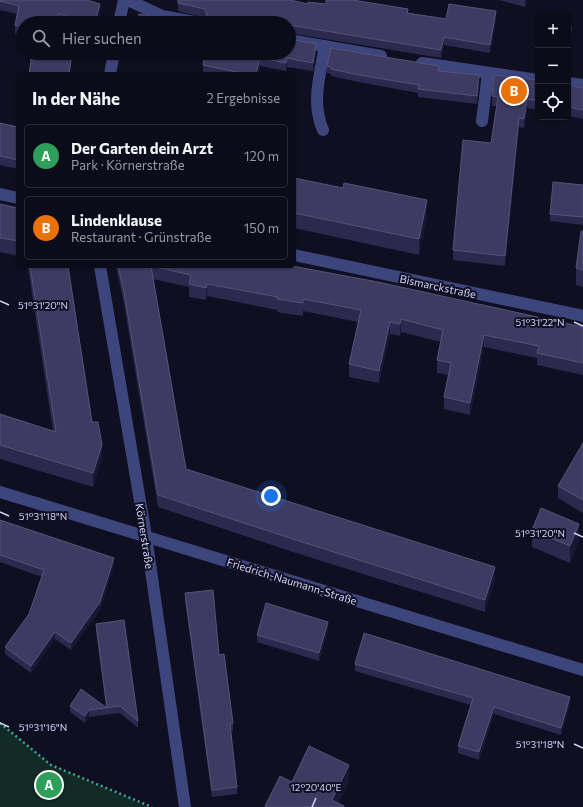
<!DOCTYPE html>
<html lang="de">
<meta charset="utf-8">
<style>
:root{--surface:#0b0b19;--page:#141422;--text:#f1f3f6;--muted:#9a9ba2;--line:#2b2b38;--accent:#db2777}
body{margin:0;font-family:Commissioner,sans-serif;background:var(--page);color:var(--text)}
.controls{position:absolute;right:12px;top:12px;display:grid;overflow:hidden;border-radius:6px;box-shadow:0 1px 3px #0004}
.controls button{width:36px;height:36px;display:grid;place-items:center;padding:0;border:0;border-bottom:1px solid var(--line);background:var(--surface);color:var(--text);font:20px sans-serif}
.you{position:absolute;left:271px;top:496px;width:14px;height:14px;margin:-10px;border:3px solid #fff;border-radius:50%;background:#1a73e8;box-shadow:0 0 0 6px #1a73e833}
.badge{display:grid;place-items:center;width:26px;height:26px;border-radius:50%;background:var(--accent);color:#fff;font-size:13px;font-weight:700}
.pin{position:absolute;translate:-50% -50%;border:2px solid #fff;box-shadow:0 1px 4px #0006}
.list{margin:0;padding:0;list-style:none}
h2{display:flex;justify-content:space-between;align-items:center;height:52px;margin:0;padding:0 16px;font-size:17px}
h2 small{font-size:13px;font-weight:400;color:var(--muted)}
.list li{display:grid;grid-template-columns:26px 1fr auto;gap:12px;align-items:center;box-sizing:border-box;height:64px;margin:0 8px 8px;padding:0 8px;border:1px solid var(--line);border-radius:6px}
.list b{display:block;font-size:15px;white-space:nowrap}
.list p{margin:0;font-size:13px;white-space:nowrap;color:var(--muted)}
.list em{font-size:13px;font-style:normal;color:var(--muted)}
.icon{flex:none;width:22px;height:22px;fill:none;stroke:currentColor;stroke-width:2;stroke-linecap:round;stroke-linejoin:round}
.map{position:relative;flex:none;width:583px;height:807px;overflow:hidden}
.search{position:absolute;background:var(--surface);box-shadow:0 1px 3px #0004;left:16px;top:16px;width:280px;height:44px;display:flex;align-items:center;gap:10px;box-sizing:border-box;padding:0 14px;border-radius:22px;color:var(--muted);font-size:15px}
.panel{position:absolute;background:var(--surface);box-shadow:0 1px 3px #0004;left:16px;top:72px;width:280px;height:196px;border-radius:6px}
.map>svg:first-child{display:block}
</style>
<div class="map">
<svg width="583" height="807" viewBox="0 0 583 807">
<rect width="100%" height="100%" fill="#0f0f21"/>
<!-- green -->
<path fill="#132b26" d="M0 723 51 765 150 807H0Z"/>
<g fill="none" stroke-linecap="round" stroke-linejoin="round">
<!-- path -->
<path stroke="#37ac92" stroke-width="2.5" stroke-dasharray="2 3" stroke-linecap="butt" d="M0 723 51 765 152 807"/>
<!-- minor -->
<path stroke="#3d457d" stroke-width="12" d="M128 0 162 16 200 23
M119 23 124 0
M289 40 381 56
M422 63 538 80
M110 74 114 53
M568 83 583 85
M482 121 488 73
M323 130C311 103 320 75 325 46
M0 194 18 198
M294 255 583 316
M100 266 146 536 185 807
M0 492 583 670"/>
</g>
<!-- wall -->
<path fill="#2b294e" d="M0 0 100 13 98 23H23V36L15 34V25L17 14 0 10Z
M499 0H527L525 7Z
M354 1 408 13 446 19H496L490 53 444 45 441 58 289 33V23H137L174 21 199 22 205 20V18L178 11V3L326 4Z
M568 26 571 33 570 55H568Z
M173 53H316L313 71 287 67 286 71 260 66 258 74H203V65L204 58Z
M327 66 439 71 479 83 477 104 418 97V93L359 82 331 76V74L327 73Z
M538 80V110L527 108 524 128 519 127 505 266 453 260V250L491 143 497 106H492V96Z
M568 85 583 88V119L568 116Z
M0 123 18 127V169L0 165Z
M294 178 343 188 427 216 419 255 294 228Z
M583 185V225L550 221V214Z
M0 204 18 208V256L0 252Z
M583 231V287L576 285V268Z
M25 266H68L92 422 102 459 93 487 0 459V414L53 431 28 268H25Z
M116 266H292L583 327V375L537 365V358L484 347 470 415 444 409V397L448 375 437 373V360L441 342 401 332 400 336 390 334 379 383 349 377V364L358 322 303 311V316L277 312V310L207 296 206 300 189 297V287L153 279 186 469 495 579 485 612 296 553 158 507 124 304Z
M583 443V513L558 498V486Z
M0 520 114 565 100 610 71 650 55 639 31 673 5 654V647L29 614 42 577 0 562Z
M532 530 579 541 570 563 532 547Z
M185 593 219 655 233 723V731H231L237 787V794L212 797 185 601Z
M96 624 138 721V728L120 713 89 717 85 723 70 712V706L106 707 96 631Z
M328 629 319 661 257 642V635Z
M355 664 570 704 561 735 494 714 479 760 458 753V746L471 705 355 671Z"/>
<!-- shaded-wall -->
<path fill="#181734" d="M525 0H527L525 7Z
M100 4V13L98 23H95Z
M496 11V19L490 53V45Z
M571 26V33L570 55V47Z
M444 37V45L441 58V50Z
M316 44V53L313 71V63Z
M72 53V60L70 74H69Z
M260 58V66L258 74H256Z
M287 58V67L286 71V63Z
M479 75V83L477 104V96Z
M527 99V108L524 128V119Z
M519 118V127L505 266V256Z
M427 200V216L419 255V239Z
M207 284V296L206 300V288Z
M401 319V332L400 336V324Z
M390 322V334L379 383V371Z
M484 335V347L470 415V403Z
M102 445V459L93 487V473Z
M579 524V541L570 563V546Z
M114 558V565L100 610 71 650V643Z
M495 567V579L485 612V600Z
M328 622V629L319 661V653Z
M55 632V639L31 673V666Z
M570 697V704L561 735V728Z
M494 707V714L479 760V752Z
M89 710V717L85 723V716Z
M349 765V782L337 807 332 800Z"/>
<!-- building -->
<path fill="#3d3b61" stroke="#545379" d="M0 0H87L100 4 95 23H92L59 14 58 23H23V27L15 25 19 6 0 1Z
M178 0H290L308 4V2L326 4V0H353L408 9 407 13 446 19 449 4 496 11 490 45 444 37 441 50 289 25V23H137L139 14 174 21 175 18 199 22 205 20 207 16 205 9 178 3Z
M568 26H571L570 47H568Z
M289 39 316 44 313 63 287 58 286 63 260 58 256 74H246L203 65 205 53H289Z
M331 48 439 66 438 71 479 75 477 96 418 89 419 85 359 75 331 69V67L327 66Z
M32 53H72L69 74H29Z
M494 75 538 80V101L527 99 524 119 519 118 505 256 453 250 463 140 491 143 498 97 492 96Z
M568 85 583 88V110L568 107Z
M0 123 18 127V160L0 156Z
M294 178 343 188 344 183 427 200 419 239 294 213Z
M553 182 583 185V217L550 214Z
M0 204 18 208V241L0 238Z
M581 231H583V270L576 268Z
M30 266H68L92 422H98L102 445 93 473 0 445V414L56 432Z
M118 266H292L378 282 583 327V363L537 353 539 346 484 335 470 403 444 397 451 363 437 360 443 330 401 319 400 324 390 322 379 371 349 364 361 310 303 299V303L277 299 278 297 207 284 206 288 189 284 191 275 151 266 186 469 495 567 485 600 296 540 158 495 124 292Z
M583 443V500L558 486Z
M541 508 579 524 570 546 532 530Z
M0 520 114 558 100 602 71 643 55 632 31 666 5 647 29 614 44 570 0 555Z
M213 590 219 655 224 654 233 723 230 724 237 787 212 790 185 593Z
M266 603 328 622 319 653 257 635Z
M124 620 138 721 120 706 89 710 85 716 70 706 81 689 107 708 96 624Z
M364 633 570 697 561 728 494 707 479 752 458 746 473 698 355 664Z
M309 746 349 765 332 800 344 806V807H267L265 806 280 776 292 782Z"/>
<!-- ticks -->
<path fill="none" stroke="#d3d4fc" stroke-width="1.5" d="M0 301 9 305M574 322 583 326M0 512 9 516M574 533 583 537M0 723 9 727M574 744 583 748M312 807 316 798"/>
<g text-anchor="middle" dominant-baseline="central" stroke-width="4" stroke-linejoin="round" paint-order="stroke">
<!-- street labels -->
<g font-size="11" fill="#d3d4fc" stroke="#0f0f21">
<text transform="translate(438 286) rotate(12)">Bismarckstraße</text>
<text transform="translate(145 536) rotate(81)">Körnerstraße</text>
<text transform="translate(292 581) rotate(17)">Friedrich-Naumann-Straße</text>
</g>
</g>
<g font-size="10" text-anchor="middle" fill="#d3d4fc" stroke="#0f0f21" stroke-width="4" stroke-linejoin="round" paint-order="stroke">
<text x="43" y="309">51°31'20"N</text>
<text x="540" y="326">51°31'22"N</text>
<text x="43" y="520">51°31'18"N</text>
<text x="540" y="537">51°31'20"N</text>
<text x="43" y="731">51°31'16"N</text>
<text x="540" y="748">51°31'18"N</text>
<text x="316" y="791">12°20'40"E</text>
</g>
</svg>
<div class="controls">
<button>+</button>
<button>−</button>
<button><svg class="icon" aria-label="locate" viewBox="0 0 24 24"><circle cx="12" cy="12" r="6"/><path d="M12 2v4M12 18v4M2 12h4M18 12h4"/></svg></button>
</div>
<div class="you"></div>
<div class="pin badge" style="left:49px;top:785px;background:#2e9e5b">A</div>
<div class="pin badge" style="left:514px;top:91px;background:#e8710a">B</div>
<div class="search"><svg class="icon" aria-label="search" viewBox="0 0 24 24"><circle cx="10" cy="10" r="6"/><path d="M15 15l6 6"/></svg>Hier suchen</div>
<section class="panel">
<h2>In der Nähe<small>2 Ergebnisse</small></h2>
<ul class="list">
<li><span class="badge" style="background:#2e9e5b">A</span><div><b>Der Garten dein Arzt</b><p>Park · Körnerstraße</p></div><em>120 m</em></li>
<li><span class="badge" style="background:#e8710a">B</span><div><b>Lindenklause</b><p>Restaurant · Grünstraße</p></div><em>150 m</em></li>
</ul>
</section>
</div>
